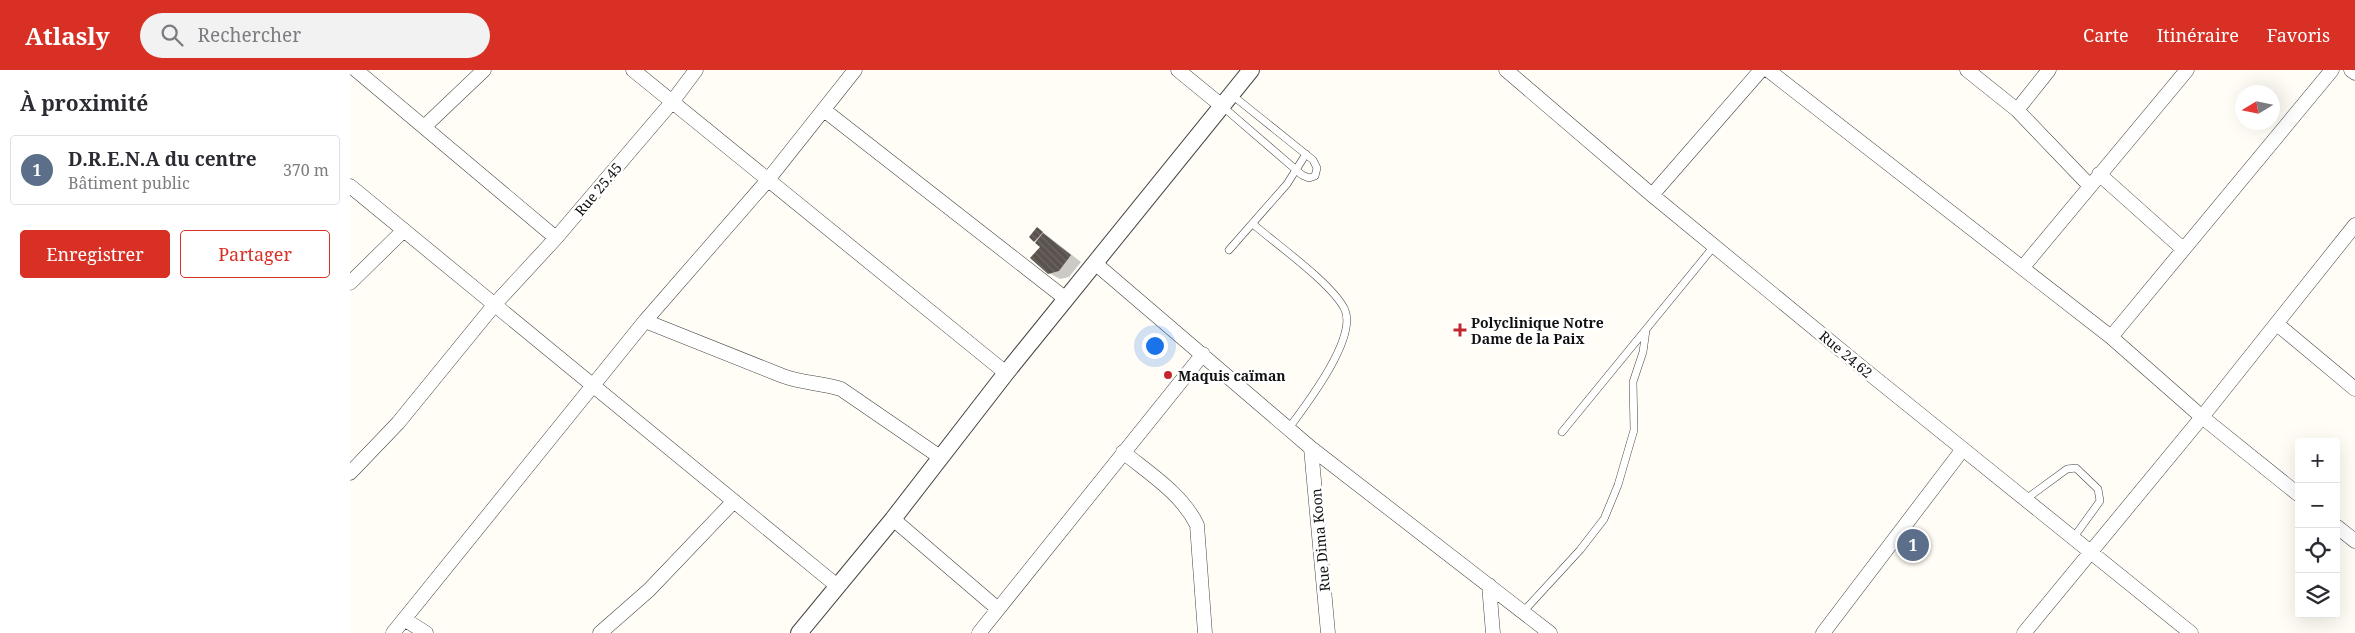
<!DOCTYPE html>
<html lang="fr">
<meta charset="utf-8">
<style>
:root{--surface:#fff;--page:#f2f2f3;--text:#2b2b33;--muted:#7c7c81;--line:#e1e1e2;--accent:#d93025}
body{margin:0;font-family:"Noto Serif",serif;background:var(--page);color:var(--text)}
.controls{position:absolute;right:15px;bottom:15px;display:grid;overflow:hidden;border-radius:5px;box-shadow:0 5px 20px #0002}
.controls button{width:45px;height:45px;display:grid;place-items:center;padding:0;border:0;border-bottom:1px solid var(--line);background:var(--surface);color:var(--text);font:25px sans-serif}
.compass{position:absolute;left:1885px;top:15px;width:45px;height:45px;border-radius:50%;background:var(--surface);box-shadow:0 5px 20px #0002;rotate:260deg}
.you{position:absolute;left:804px;top:275px;width:18px;height:18px;margin:-12px;border:4px solid #fff;border-radius:50%;background:#1a73e8;box-shadow:0 0 0 8px #1a73e833}
.badge{display:grid;place-items:center;width:32px;height:32px;border-radius:50%;background:var(--accent);color:#fff;font-size:16px;font-weight:700}
.pin{position:absolute;translate:-50% -50%;border:2px solid #fff;box-shadow:0 1px 5px #0006}
.list{margin:0;padding:0;list-style:none}
h2{display:flex;justify-content:space-between;align-items:center;height:65px;margin:0;padding:0 20px;font-size:21px}
h2 small{font-size:16px;font-weight:400;color:var(--muted)}
.list li{display:grid;grid-template-columns:32px 1fr auto;gap:15px;align-items:center;box-sizing:border-box;height:70px;margin:0 10px 10px;padding:0 10px;border:1px solid var(--line);border-radius:5px}
.list b{display:block;font-size:19px;white-space:nowrap}
.list p{margin:0;font-size:16px;white-space:nowrap;color:var(--muted)}
.list em{font-size:16px;font-style:normal;color:var(--muted)}
.actions{display:flex;gap:10px;padding:15px 20px}
.actions a{flex:1;padding:11px 0;border:1px solid var(--accent);border-radius:5px;text-align:center;font-size:18px;color:var(--accent)}
.actions .main{background:var(--accent);color:#fff}
.icon{flex:none;width:28px;height:28px;fill:none;stroke:currentColor;stroke-width:2;stroke-linecap:round;stroke-linejoin:round}
.map{position:relative;flex:none;width:2005px;height:563px;overflow:hidden}
header{display:flex;align-items:center;gap:30px;box-sizing:border-box;height:70px;padding:0 25px;background:var(--accent);color:#fff}
header strong{font-size:24px}
nav{display:flex;gap:28px;margin-inline-start:auto;font-size:18px}
.search{width:350px;height:45px;background:var(--page);display:flex;align-items:center;gap:12px;box-sizing:border-box;padding:0 18px;border-radius:28px;color:var(--muted);font-size:19px}
main{display:flex}
aside{flex:1;background:var(--surface)}
.map>svg:first-child{display:block}
</style>
<header>
<strong>Atlasly</strong>
<div class="search"><svg class="icon" aria-label="search" viewBox="0 0 24 24"><circle cx="10" cy="10" r="6"/><path d="M15 15l6 6"/></svg>Rechercher</div>
<nav><a>Carte</a><a>Itinéraire</a><a>Favoris</a></nav>
</header>
<main>
<aside>
<h2>À proximité<small></small></h2>
<ul class="list">
<li><span class="badge" style="background:#5c6f8a">1</span><div><b>D.R.E.N.A du centre</b><p>Bâtiment public</p></div><em>370 m</em></li>
</ul>
<div class="actions"><a class="main">Enregistrer</a><a>Partager</a></div>
</aside>
<div class="map">
<svg width="2005" height="563" viewBox="0 0 2005 563">
<defs>
<pattern id="building-back-hatch" width="6" height="6" patternUnits="userSpaceOnUse" patternTransform="scale(1.25)"><rect width="6" height="6" fill="#5a524d"/><path d="M-1 5l2 2M0 0l6 6M5-1l2 2" fill="none" stroke="#6d6662"/></pattern>
</defs>
<rect width="100%" height="100%" fill="#fffdf5"/>
<!-- shadow -->
<path fill="#0003" d="M690 160 731 192 719 207 710 209 699 203 692 177 685 171Z"/>
<!-- building -->
<path fill="url(#building-back-hatch)" d="M687 157 693 162 684 172 679 167Z
M693 163 721 185 709 201 698 204 680 188 690 177 685 173Z"/>
<g fill="none" stroke-linecap="round" stroke-linejoin="round">
<defs>
<path id="service" d="M872 36 952 105 959 108 965 106 967 98 963 90 882 25
M903 154C926 174 984 215 995 240 1007 269 956 335 939 358
M879 180 937 114 956 84
M1212 362 1365 175
M1676 429 1717 399 1726 398 1748 419 1750 431 1724 467
M1173 542 1230 480 1254 449 1268 415 1284 360 1283 312 1293 282 1296 260"/>
<path id="minor" d="M6 0 206 168
M283 0 656 303
M828 0 872 36
M1156 0 1302 125 1515 300 1841 563
M1418 0 1761 267 1852 347 1949 425
M1617 0 1667 40 1739 115
M2001 0 2005 3
M474 40 716 229
M1667 40 1699 0
M74 57 134 0
M1749 104 1833 179
M0 116 486 515
M1302 125 1411 0
M746 194 961 378 1200 563
M1673 197 1837 0
M0 213 54 160
M295 251 433 306C452 313 472 313 491 319L590 387
M1927 254 2005 319
M1761 267 1982 0
M961 378 978 563
M773 382C800 404 832 424 847 455L855 563
M0 403 48 353 145 234 206 168 322 32 346 0
M543 449 648 539
M1986 456 2005 471
M1139 515 1143 563
M54 549 76 563
M43 563 295 251 417 111 505 0
M250 563 299 520 384 431
M629 563 853 284
M1473 563 1613 379
M1674 563 1852 347 2005 155"/>
<path id="tertiary" d="M449 563 543 449 656 303 901 0"/>
</defs>
<!-- service casing -->
<use href="#service" stroke="#444" stroke-width="8"/>
<!-- minor casing -->
<use href="#minor" stroke="#444" stroke-width="15"/>
<!-- tertiary casing -->
<use href="#tertiary" stroke="#444" stroke-width="18"/>
<!-- service -->
<use href="#service" stroke="#fff" stroke-width="7"/>
<!-- minor -->
<use href="#minor" stroke="#fff" stroke-width="14"/>
<!-- tertiary -->
<use href="#tertiary" stroke="#fff" stroke-width="16"/>
</g>
<!-- markers -->
<g fill="#c4262e" stroke="#fff" stroke-width="2">
<path d="M1107.5 252.5h5v5h5v5h-5v5h-5v-5h-5v-5h5z"/>
<circle cx="818" cy="305" r="5"/>
</g>
<g text-anchor="middle" dominant-baseline="central" stroke-width="5" stroke-linejoin="round" paint-order="stroke">
<!-- street labels -->
<g font-size="14" fill="#111" stroke="#fff">
<text transform="translate(248 119) rotate(-50)">Rue 25.45</text>
<text transform="translate(1496 284) rotate(40)">Rue 24.62</text>
<text transform="translate(970 470) rotate(-95)">Rue Dima Koon</text>
</g>
<!-- poi labels -->
<g font-size="14" font-weight="bold" fill="#111" stroke="#fff" text-anchor="start">
<text x="1121" y="252">Polyclinique Notre<tspan x="1121" dy="16">Dame de la Paix</tspan></text>
<text x="828" y="305">Maquis caïman</text>
</g>
</g>
</svg>
<div class="controls">
<button>+</button>
<button>−</button>
<button><svg class="icon" aria-label="locate" viewBox="0 0 24 24"><circle cx="12" cy="12" r="6"/><path d="M12 2v4M12 18v4M2 12h4M18 12h4"/></svg></button>
<button><svg class="icon" aria-label="layers" viewBox="0 0 24 24"><path d="M12 4l9 5-9 5-9-5zM3 14l9 5 9-5"/></svg></button>
</div>
<svg class="compass" viewBox="-18 -18 36 36"><path d="M0-13l5 13h-10z" fill="#e53935"/><path d="M0 13l5-13h-10z" fill="#7c7c81"/></svg>
<div class="you"></div>
<div class="pin badge" style="left:1563px;top:475px;background:#5c6f8a">1</div>
</div>
</main>
